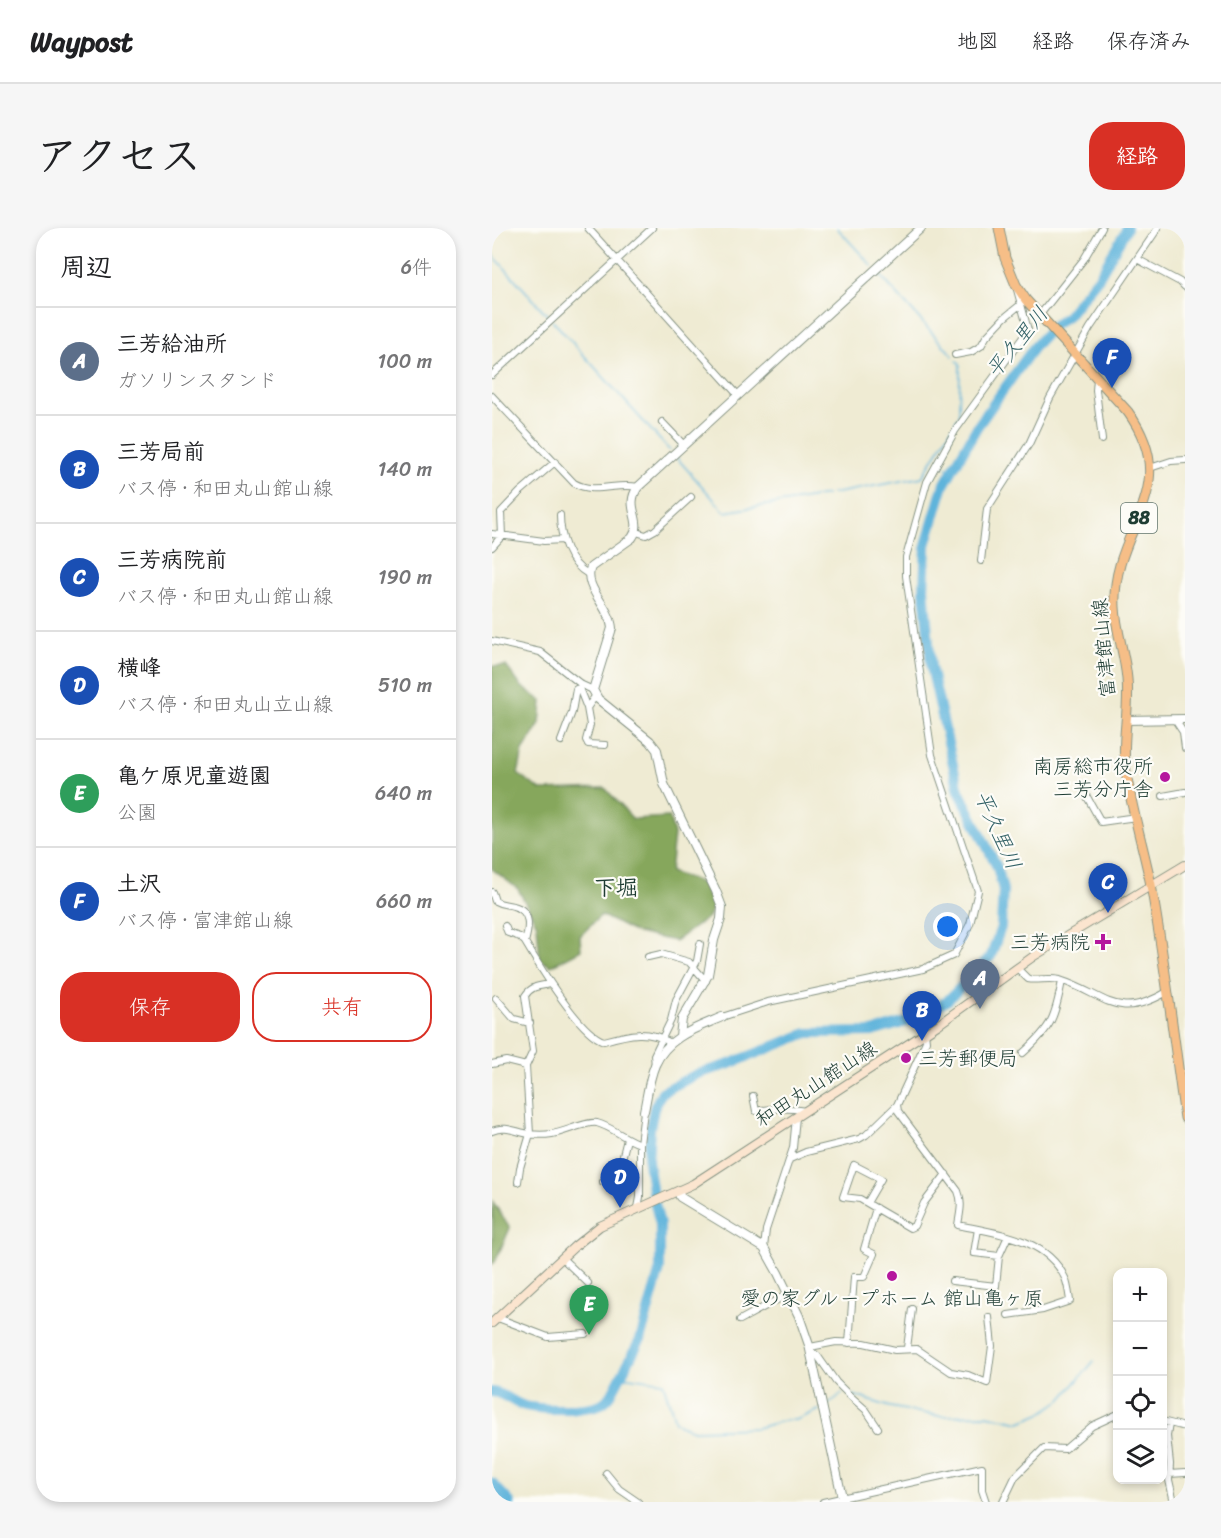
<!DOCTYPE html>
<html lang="ja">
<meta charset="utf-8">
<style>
:root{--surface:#fff;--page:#f6f6f6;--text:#202124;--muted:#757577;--line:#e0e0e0;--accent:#d93025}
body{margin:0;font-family:Sriracha,"Klee One",sans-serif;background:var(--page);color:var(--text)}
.controls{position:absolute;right:18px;bottom:18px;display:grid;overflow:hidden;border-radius:12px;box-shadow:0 3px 9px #0003}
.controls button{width:54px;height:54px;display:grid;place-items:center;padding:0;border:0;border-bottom:2px solid var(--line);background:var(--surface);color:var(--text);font:30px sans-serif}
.you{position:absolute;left:456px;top:699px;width:21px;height:21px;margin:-15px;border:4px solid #fff;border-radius:50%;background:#1a73e8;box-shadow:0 0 0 9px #1a73e833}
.badge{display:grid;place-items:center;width:39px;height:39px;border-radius:50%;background:var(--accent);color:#fff;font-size:20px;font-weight:700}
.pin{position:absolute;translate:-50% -50px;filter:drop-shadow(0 2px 3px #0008)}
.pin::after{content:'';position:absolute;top:32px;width:21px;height:18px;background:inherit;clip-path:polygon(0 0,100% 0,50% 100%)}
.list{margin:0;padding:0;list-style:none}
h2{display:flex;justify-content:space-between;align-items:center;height:78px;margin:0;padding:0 24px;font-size:26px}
h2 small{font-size:20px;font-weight:400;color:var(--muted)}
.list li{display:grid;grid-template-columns:39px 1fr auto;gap:18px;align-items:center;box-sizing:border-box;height:108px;padding:0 24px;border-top:2px solid var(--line)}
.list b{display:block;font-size:22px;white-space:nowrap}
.list p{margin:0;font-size:20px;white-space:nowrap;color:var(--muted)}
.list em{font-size:20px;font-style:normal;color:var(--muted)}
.actions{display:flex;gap:12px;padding:18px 24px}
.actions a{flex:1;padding:14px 0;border:2px solid var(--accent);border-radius:24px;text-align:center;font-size:21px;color:var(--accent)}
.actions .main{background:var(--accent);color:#fff}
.icon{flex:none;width:33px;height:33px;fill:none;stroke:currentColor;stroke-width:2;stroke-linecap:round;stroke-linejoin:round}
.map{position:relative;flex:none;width:693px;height:1274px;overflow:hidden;border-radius:24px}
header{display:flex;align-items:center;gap:36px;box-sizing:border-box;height:84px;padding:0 30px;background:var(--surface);border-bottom:2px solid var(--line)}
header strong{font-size:28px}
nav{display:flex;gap:33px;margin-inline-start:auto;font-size:21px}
.intro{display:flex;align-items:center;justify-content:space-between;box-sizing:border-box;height:144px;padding:0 36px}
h1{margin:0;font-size:42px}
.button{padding:15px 27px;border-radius:24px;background:var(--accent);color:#fff;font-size:21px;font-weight:700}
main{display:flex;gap:36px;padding:0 36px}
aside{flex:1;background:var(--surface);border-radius:24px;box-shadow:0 3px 9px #0003}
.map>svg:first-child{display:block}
</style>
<header>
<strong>Waypost</strong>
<nav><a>地図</a><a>経路</a><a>保存済み</a></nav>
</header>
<div class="intro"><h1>アクセス</h1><a class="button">経路</a></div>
<main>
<aside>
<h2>周辺<small>6件</small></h2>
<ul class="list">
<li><span class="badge" style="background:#5c6f8a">A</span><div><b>三芳給油所</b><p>ガソリンスタンド</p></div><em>100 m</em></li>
<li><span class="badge" style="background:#1a4fb4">B</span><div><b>三芳局前</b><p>バス停 · 和田丸山館山線</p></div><em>140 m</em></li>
<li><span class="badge" style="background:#1a4fb4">C</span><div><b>三芳病院前</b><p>バス停 · 和田丸山館山線</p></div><em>190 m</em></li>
<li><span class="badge" style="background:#1a4fb4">D</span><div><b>横峰</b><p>バス停 · 和田丸山立山線</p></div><em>510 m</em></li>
<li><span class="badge" style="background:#2e9e5b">E</span><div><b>亀ケ原児童遊園</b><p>公園</p></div><em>640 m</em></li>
<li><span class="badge" style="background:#1a4fb4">F</span><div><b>土沢</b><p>バス停 · 富津館山線</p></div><em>660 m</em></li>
</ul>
<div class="actions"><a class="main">保存</a><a>共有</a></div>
</aside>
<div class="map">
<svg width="693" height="1274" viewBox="0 0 693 1274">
<rect width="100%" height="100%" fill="#fdfcf7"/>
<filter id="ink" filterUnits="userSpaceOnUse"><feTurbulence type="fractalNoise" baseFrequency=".0167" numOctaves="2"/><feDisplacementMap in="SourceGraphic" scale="12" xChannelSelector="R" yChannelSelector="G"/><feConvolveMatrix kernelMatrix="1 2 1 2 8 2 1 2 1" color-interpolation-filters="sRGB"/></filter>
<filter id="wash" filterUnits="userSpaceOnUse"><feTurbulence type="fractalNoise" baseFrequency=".008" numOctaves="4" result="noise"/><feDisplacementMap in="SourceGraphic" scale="24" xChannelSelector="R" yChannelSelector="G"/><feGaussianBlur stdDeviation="1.35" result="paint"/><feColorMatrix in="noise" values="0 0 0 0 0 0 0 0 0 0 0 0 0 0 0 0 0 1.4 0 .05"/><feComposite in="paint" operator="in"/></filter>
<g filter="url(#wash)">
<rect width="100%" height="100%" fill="#efebd3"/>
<!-- forest -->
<path fill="#86a75c" stroke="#527248" stroke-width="1.5" d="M0 438H14L29 458 50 473 48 496 31 523 26 546 49 562 113 560 141 591 177 589 182 606 178 644 210 655 222 679 215 690 183 713 144 705 109 687 88 708 89 722 59 738 48 732 45 697 26 661 0 641Z
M1 974 18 1000 3 1034 0 1036Z"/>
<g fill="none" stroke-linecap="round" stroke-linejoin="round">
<!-- stream -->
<path stroke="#5eb4db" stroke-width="1.5" d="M345 0 380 38
M0 26 58 90
M386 45 461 128
M61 93 178 223
M463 194 467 187 468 136 465 133
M184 229 233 284 335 267
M449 235 460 243
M340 266 430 249 460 200
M130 1148 171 1154 183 1193 188 1197 202 1202 265 1200 294 1192H304L327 1182
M361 1167 398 1179 447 1188 495 1187 528 1194 548 1186 569 1172 602 1133
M334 1178 350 1166"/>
<!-- river -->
<path stroke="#5eb4db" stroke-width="10" d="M0 1164C11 1165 19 1173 30 1177 45 1182 94 1183 109 1176 113 1174 116 1171 119 1167L148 1112 168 1041V996L161 968 156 933 158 901 162 880 170 864 205 846 235 837 315 805 380 804 421 792 456 772 499 728 509 699 511 662 505 639 467 563 439 439 432 361 434 317 451 259 485 199 542 119 562 97 575 88 607 49 635 0
M0 1255 18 1274"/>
</g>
</g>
<g filter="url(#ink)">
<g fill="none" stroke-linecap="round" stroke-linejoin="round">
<defs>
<path id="minor" d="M96 0 246 167
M645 31 688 54 693 59
M547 88 592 31 610 0
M463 127 479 124 489 118 494 109 512 90 528 77
M0 147 160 0
M605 151 604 162 610 212
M0 168 82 255C103 267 124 254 146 259
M170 194 191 216
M661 239 679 233 693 232
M68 287C68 308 76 335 96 346
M144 304 154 307 163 302 199 269
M0 306 52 313 71 312
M0 319 10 308 9 284 28 264 63 234
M489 333 495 281 537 216 558 170 598 100 666 0
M0 413 48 424 90 457 101 462
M104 467 95 480 98 497 94 512 96 516 113 517
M683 492 691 504 693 520
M69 513 80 484 84 461 87 460 95 480
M594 567 609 594 644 589
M671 568 693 564
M0 664 3 673C10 677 14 676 21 678 40 682 37 700 33 714 46 736 88 806 112 813 137 806 156 801 179 815
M13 698 16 705 28 709 33 714
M156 729 169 726 197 734 214 753
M525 740 536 751C546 753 556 749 568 752 615 767 623 794 675 764
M4 770 22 791 38 795
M230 789 276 774 431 741 462 727 478 696 486 663 440 527 414 348V329L435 254 463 203 536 102 524 58
M433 804 434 813 431 820 405 877 406 883 466 963C471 975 468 984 466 997 504 1005 555 1010 573 1050 576 1057 577 1066 578 1073L551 1082 516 1087
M531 825C560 799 563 790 570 753
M0 836 14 833 34 838
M163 838 162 827 179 792 184 772 205 733 208 716
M261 868 264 883C281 880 296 879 313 883
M0 903C13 897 24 904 37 906 44 907 53 907 60 906 73 904 95 893 105 895 120 899 133 911 148 916
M298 931 314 924 367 911 374 907 405 877
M26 954 28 940 38 906 34 838 41 823 33 768C39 758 47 758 58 756
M111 954 122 952 126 947 135 911
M375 975 389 951 362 937 351 969 368 971 418 1000 422 998 432 975 454 946
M146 980 148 969V916L152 883
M486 1001 482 1025 507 1028
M272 1020 274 1002 301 920 304 889
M70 1030 96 1055
M460 1053 504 1058 507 1028 516 1008
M6 1090 56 1109 93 1106
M248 1092 296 1066
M357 1115 362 1049H372L382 1026 372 1021 384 980
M318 1119 344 1114 372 1115 403 1122 425 1121 459 1144 476 1147 495 1155 500 1118 497 1089
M415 1120 420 1081
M319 1124 325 1127 344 1154 356 1166 374 1182 386 1200
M670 1193 693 1199
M677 1196 675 1208 678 1236 677 1252 682 1274
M114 1245 127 1261 146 1274
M677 1246 693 1245
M331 1274 490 1239V1262L494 1274
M511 1274 523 1249 552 1220 573 1221 600 1198 626 1186"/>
<path id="tertiary" d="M634 492 693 491
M188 808 190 791 216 747 222 712 229 691 230 679 224 663 172 556 165 522 158 513 106 471 101 462 120 400C118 378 90 359 99 339L140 310C153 292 131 280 146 259L429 0
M152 883C155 869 157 851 163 837 175 809 204 800 230 789
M187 963 188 969 272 1020 286 1045 307 1088 317 1117 351 1274"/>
<path id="secondary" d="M0 1095 83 1018 108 998 201 956 447 796 542 728 693 637"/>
<path id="primary" d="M507 0 513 30 524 57 534 72 636 184C693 264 619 299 623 379 624 403 633 427 635 451 638 480 630 509 633 537 638 577 651 617 659 657 673 734 682 813 693 890"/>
</defs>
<!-- minor casing -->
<use href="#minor" stroke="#879484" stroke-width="8"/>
<!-- tertiary casing -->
<use href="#tertiary" stroke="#879484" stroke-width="10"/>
<!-- secondary casing -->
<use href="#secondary" stroke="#879484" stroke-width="10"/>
<!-- primary casing -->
<use href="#primary" stroke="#879484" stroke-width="11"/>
<!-- minor -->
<use href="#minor" stroke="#fff" stroke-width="6"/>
<!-- tertiary -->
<use href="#tertiary" stroke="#fff" stroke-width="8"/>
<!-- secondary -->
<use href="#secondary" stroke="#fbe5cf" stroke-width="8"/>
<!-- primary -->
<use href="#primary" stroke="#f6be87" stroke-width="9"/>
</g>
</g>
<!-- markers -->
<g fill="#b5179e" stroke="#fdfcf7" stroke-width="2">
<circle cx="673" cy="549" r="6"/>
<path d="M608 705h6v6h6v6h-6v6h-6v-6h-6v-6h6z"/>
<circle cx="414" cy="830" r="6"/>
<circle cx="400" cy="1048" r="6"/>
</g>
<g text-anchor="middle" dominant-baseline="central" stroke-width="4.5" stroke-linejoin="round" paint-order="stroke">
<!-- shield labels -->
<rect fill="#fdfcf7" stroke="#62766e" stroke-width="1.5" x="629" y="275" width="36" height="30" rx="4.5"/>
<g font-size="18" font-weight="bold" fill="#1f3d34">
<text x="647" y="290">88</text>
</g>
<!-- street labels -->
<g font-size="20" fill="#1f3d34" stroke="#fdfcf7">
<text transform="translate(612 420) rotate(-95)">富津館山線</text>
<text transform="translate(324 856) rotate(-33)">和田丸山館山線</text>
</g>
<!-- poi labels -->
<g font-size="20" fill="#1f3d34" stroke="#fdfcf7" text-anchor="end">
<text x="661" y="538">南房総市役所<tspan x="661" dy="23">三芳分庁舎</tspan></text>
<text x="598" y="714">三芳病院</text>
<text x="426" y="830" text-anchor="start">三芳郵便局</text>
<text x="400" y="1070" text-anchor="middle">愛の家グループホーム 館山亀ヶ原</text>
</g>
<!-- water labels -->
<g font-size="21" font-style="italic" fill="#326166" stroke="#fdfcf7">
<text transform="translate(525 114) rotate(-51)">平久里川</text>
<text transform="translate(506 602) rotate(66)">平久里川</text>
</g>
<!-- quarter labels -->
<g font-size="22" font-weight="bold" fill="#1f3d34" stroke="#fdfcf7">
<text x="124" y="659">下堀</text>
</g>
</g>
</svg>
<div class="controls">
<button>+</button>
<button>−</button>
<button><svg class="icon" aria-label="locate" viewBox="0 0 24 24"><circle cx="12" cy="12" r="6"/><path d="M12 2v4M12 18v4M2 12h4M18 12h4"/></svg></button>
<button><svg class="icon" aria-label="layers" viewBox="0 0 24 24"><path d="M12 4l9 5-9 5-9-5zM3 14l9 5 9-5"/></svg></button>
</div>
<div class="you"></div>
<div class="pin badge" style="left:488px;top:781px;background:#5c6f8a">A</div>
<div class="pin badge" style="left:430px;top:813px;background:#1a4fb4">B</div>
<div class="pin badge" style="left:616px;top:685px;background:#1a4fb4">C</div>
<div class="pin badge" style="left:128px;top:980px;background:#1a4fb4">D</div>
<div class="pin badge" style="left:97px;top:1107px;background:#2e9e5b">E</div>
<div class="pin badge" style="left:620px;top:160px;background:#1a4fb4">F</div>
</div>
</main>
